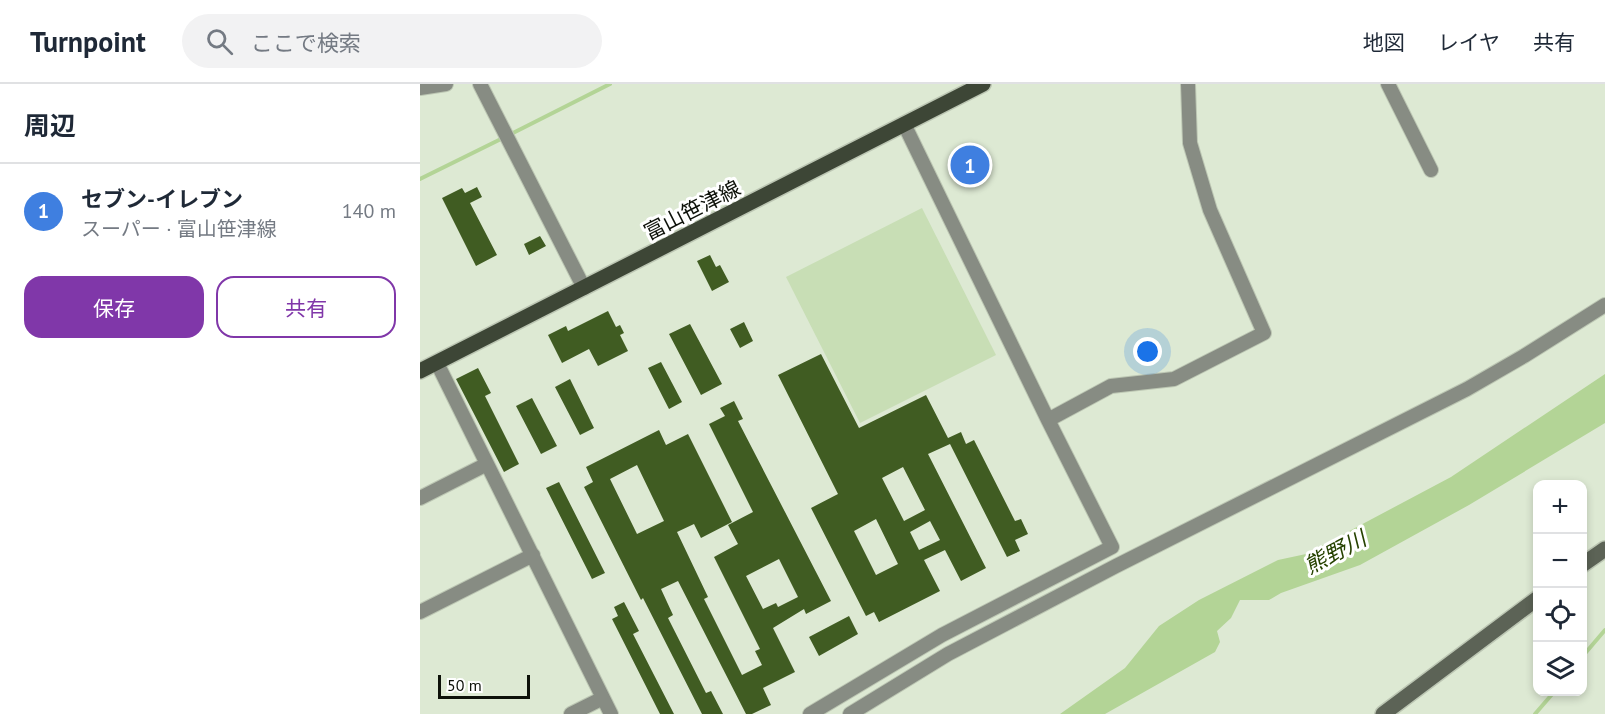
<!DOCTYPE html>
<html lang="ja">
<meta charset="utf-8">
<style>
:root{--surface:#fff;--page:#f2f2f3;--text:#1f2937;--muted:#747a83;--line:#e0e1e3;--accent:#8037a9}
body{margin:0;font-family:"PT Sans","Noto Sans JP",sans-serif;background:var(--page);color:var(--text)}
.controls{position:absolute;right:18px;bottom:18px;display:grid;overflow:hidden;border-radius:12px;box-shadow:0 3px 9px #0003}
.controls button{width:54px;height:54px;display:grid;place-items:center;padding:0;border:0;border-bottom:2px solid var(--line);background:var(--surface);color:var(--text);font:30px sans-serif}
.scale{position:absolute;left:18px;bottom:15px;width:92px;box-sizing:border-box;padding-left:6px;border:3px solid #0d1109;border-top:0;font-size:16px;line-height:21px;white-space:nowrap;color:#0d1109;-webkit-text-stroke:4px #fff;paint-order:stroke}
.you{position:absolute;left:728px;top:268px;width:21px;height:21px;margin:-15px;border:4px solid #fff;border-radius:50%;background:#1a73e8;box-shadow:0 0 0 9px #1a73e833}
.badge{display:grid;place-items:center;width:39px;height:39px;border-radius:50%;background:var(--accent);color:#fff;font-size:20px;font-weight:700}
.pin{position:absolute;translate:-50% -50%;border:3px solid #fff;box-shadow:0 2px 6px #0006}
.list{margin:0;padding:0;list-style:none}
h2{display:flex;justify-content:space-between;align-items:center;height:78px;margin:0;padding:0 24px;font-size:26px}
h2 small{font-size:20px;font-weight:400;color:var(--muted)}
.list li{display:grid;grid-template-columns:39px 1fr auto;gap:18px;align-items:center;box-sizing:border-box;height:96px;padding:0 24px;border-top:2px solid var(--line)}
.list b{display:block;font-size:22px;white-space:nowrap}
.list p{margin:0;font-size:20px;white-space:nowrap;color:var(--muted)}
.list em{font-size:20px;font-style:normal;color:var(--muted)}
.actions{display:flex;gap:12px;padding:18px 24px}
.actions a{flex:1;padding:14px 0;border:2px solid var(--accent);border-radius:18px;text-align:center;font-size:21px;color:var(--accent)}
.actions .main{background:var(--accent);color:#fff}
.icon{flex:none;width:33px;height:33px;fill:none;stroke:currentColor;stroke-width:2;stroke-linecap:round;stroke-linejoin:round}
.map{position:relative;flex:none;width:1185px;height:630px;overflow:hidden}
header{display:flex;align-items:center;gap:36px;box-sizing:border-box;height:84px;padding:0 30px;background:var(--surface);border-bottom:2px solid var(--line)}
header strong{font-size:28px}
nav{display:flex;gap:33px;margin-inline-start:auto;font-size:21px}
.search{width:420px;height:54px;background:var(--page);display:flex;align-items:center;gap:15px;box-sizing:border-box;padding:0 21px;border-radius:33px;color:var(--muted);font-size:22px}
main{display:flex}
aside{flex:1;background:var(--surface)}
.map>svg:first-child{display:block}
</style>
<header>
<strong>Turnpoint</strong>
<div class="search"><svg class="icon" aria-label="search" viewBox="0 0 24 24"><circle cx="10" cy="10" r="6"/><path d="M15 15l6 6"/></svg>ここで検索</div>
<nav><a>地図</a><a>レイヤ</a><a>共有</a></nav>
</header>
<main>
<aside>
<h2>周辺<small></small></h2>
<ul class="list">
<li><span class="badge" style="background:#3f7fe0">1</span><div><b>セブン-イレブン</b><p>スーパー · 富山笹津線</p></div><em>140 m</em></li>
</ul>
<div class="actions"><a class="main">保存</a><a>共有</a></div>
</aside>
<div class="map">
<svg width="1185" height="630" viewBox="0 0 1185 630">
<rect width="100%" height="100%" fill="#dde9d3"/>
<!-- green -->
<path fill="#c8deb5" d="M502 124 576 271 440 339 366 193Z"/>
<!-- water -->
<path fill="#b3d496" d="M1185 290V339L1049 421 940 481 861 509 849 516H820L811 534 797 547 800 558 795 568 685 630H640L705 584 739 542 779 516 858 476 886 470 1031 393Z"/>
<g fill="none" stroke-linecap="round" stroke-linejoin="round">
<!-- stream -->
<path stroke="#b3d496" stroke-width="4" d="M89 51 190 0
M0 95 83 54
M1162 573 1185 546
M1115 630 1134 608"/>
</g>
<!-- building -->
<path fill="#405c22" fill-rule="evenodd" d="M562 66 570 81 537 97 530 82Z
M57 103 62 113 50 119 77 171 56 182 22 114 42 104 45 109Z
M120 152 126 162 109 171 104 160Z
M290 171 296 183 300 181 309 198 292 207 277 177Z
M188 227 196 243 200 241 204 249 200 251 208 267 178 282 169 265 142 279 128 251 146 242 148 247Z
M324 238 333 257 320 264 310 245Z
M270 240 302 300 281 311 249 250Z
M401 270 439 344 506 311 528 354 541 348 546 360 554 356 595 437 601 435 608 450 595 456 600 467 587 473 530 360 508 370 566 484 541 497 525 466 504 476 520 507 459 538 454 528 446 532 391 424 418 410 358 291ZM483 383 505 426 484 437 462 394ZM456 435 478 480 456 491 434 447ZM510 437 520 456 499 466 490 448Z
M241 278 262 318 249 325 228 284Z
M58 284 71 309 65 312 99 380 84 388 36 295Z
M150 295 174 344 160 351 135 303Z
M112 314 137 362 121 370 96 322Z
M314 317 323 335 318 337 411 517 386 530 384 525 353 544 375 588 343 604 351 621 332 630H326L258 497 241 505 253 531 248 534 286 609 291 607 303 630H282L223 514 221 516 164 403 173 398 166 383 239 346 246 361 268 350 312 438 281 454 274 440 257 448 288 513 284 515 322 591 342 581 335 567 340 565 294 473 318 460 308 441 333 428 289 340 305 332 300 324ZM217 381 244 437 217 450 190 395ZM359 475 378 513 358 523 356 519 343 525 326 492Z
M139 398 185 489 172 495 126 404Z
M204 518 219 547 213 550 254 630H240L192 535 198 532 194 523Z
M429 532 438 550 399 572 389 553Z"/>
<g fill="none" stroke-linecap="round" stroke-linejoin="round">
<defs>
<path id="street" d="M60 0 164 204
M968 0 1011 86
M0 4 26 0
M17 279 191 630
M628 336 691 302 754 295 844 249 790 126 770 59 768 0
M0 414 67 380
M0 528 113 471
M151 630 183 614
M390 630 522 551 692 463 628 336 484 40
M430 630 528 570 696 482 1047 305 1104 272 1185 221"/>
<path id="secondary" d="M1162 481 1185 465
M963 630 1118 514"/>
<path id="primary" d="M0 287 563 0"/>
</defs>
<!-- street casing -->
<use href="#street" stroke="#bcc6b3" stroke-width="16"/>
<!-- secondary casing -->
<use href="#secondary" stroke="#bcc6b3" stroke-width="18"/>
<!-- primary casing -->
<use href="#primary" stroke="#bcc6b3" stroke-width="18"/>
<!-- street -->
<use href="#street" stroke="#878c83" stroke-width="14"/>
<!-- secondary -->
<use href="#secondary" stroke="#5c6356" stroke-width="15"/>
<!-- primary -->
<use href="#primary" stroke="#3d4636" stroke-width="15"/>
</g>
<g text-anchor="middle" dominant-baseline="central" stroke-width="6" stroke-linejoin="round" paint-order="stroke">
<!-- street labels -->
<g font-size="21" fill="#0d1109" stroke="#fff">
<text transform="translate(272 126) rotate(-27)">富山笹津線</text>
</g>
<!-- water labels -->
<g font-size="22" font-style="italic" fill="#264200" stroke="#fff">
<text transform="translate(915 468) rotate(-28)">熊野川</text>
</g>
</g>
</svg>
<div class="controls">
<button>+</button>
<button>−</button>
<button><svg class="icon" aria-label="locate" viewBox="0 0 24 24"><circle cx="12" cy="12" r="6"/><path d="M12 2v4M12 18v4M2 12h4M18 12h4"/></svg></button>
<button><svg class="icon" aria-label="layers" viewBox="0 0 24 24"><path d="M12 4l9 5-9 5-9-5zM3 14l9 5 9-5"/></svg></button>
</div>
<div class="scale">50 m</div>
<div class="you"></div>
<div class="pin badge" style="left:550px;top:81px;background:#3f7fe0">1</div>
</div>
</main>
